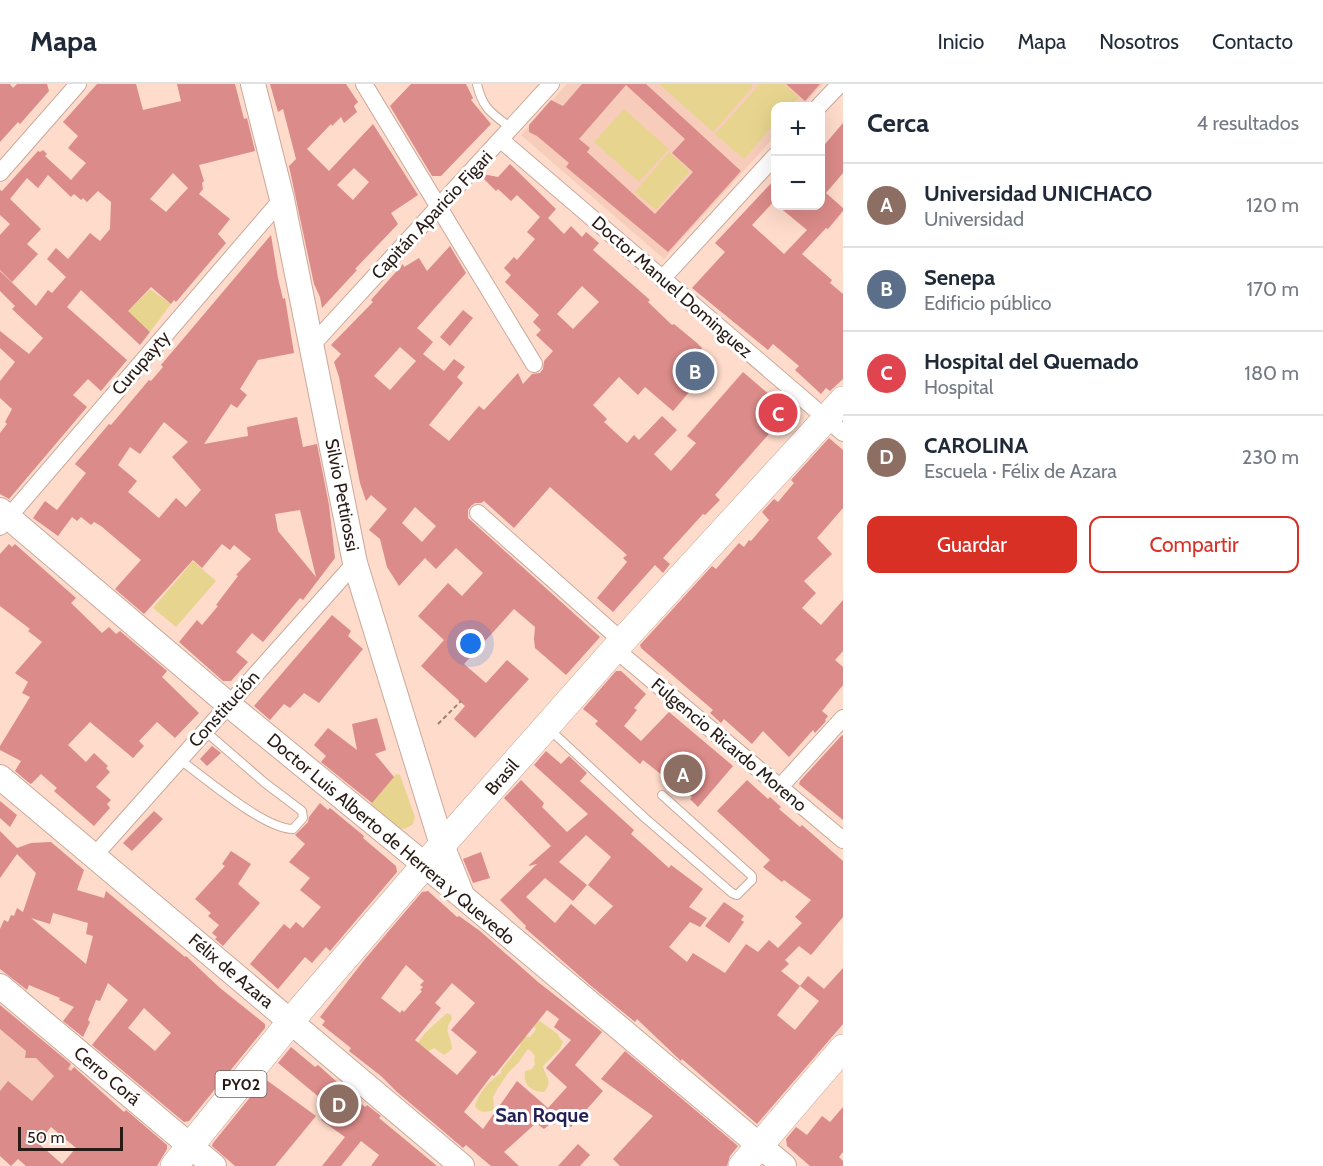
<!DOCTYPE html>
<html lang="es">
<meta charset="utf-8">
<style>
:root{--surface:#fff;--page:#f2f2f3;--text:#1f2937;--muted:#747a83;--line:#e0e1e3;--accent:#d93025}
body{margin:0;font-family:Cabin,sans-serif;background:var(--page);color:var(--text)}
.controls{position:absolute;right:18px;top:18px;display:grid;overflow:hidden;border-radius:12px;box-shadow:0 6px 24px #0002}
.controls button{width:54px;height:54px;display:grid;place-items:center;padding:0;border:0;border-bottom:2px solid var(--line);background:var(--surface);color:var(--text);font:30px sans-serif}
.scale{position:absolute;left:18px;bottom:15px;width:105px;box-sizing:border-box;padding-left:6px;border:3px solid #281b15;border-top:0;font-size:16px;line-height:21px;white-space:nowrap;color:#281b15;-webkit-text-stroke:4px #fff;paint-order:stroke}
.you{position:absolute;left:471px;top:560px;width:21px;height:21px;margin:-15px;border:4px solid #fff;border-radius:50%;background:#1a73e8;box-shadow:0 0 0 9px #1a73e833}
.badge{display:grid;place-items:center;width:39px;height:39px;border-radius:50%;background:var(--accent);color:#fff;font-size:20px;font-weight:700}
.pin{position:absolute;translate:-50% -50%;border:3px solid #fff;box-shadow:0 2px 6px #0006}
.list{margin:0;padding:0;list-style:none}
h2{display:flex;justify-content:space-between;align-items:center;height:78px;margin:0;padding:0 24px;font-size:26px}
h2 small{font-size:20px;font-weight:400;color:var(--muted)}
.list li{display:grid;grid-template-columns:39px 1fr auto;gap:18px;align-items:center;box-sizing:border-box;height:84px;padding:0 24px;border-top:2px solid var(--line)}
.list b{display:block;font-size:22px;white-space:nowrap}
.list p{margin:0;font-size:20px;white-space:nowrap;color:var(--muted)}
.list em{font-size:20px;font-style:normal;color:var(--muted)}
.actions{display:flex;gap:12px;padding:18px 24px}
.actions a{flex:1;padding:14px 0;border:2px solid var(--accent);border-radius:12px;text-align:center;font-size:21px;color:var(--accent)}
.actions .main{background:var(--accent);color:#fff}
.map{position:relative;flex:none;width:843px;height:1082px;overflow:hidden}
header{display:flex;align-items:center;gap:36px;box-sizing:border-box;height:84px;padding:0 30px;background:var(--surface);border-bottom:2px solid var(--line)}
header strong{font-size:28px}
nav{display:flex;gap:33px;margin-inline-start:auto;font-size:21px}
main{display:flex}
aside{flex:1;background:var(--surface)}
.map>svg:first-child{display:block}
</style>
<header>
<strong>Mapa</strong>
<nav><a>Inicio</a><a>Mapa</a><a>Nosotros</a><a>Contacto</a></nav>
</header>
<main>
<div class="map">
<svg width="843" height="1082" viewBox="0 0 843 1082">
<rect width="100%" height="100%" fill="#fedbcb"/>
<!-- built -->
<path fill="#f7ccba" d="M567 0H823L802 22H776L775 52 664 175 521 51Z
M0 925 90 998 0 1055Z"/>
<!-- green -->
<path fill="#e7d58f" d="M659 0H750L753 3 713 48Z
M760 0H784L799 13 790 22H776L775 39 744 75 715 50Z
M624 25 669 65 639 98 594 58Z
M669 68 690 87 656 126 635 108Z
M150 205 171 220 150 248 113 214 116 210 131 224Z
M193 477 216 497 176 543 153 524Z
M396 690 400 691 415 733 413 740 405 745 398 744 370 721Z
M447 929 451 931 452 935C442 949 452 951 452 965L444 971 434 964 427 968 417 960 425 949Z
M537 935 558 950 559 953 563 958 560 965 543 982C545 993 554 997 544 1008 530 1007 523 1001 525 987L532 985 535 980 534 976 535 972 530 966H527L519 978 508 989 498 1004 493 1013 494 1024 491 1027C484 1028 479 1029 475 1022 478 1009 490 996 501 989V986L520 962 521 952 530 953 536 945 531 940Z"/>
<!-- building -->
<path fill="#db8b89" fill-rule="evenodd" d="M0 0H10L13 4 17 0H47L49 7 20 40 18 38 0 58Z
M97 0H136L143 26 181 17 177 0H235L244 35 247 34 255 67 199 81 204 97 202 99 203 105 199 110 230 135 218 150 226 159 176 218 174 216 171 220 151 203 128 227 150 248 140 261 81 206 67 223 127 276 101 307 88 295 73 311 87 323 9 415 0 410V349L7 340 5 338 12 325 0 314V297L15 278 0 264V247L29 270 43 254 12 225 15 222 0 207V187L36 222 48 206 52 209 66 193 47 175 56 164 68 175 90 149 100 157 110 145 111 118 98 107 87 118 83 114 81 116 74 110 71 113 48 91 38 104 27 94 10 115 41 145 27 160 38 170 12 198 0 186V151L10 140 0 131V106L2 107 38 67 40 68 43 66 47 70 45 72 71 96 86 79 68 64 78 52 63 38ZM173 89 188 104 166 128 150 115Z
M270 0H346L358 18 354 22 357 28 344 39 341 33 332 42 331 40 307 65 329 87 373 40 418 111 391 129 398 140 355 185 357 186 322 224 320 213 314 200 289 82 296 75 283 25 278 28ZM354 84 369 98 353 116 337 101Z
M411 0H466L473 14 471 16 491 40 441 92H432L390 22Z
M582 0H646L741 87 668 168 566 83 569 79 537 52 529 48V41L551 16 563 22ZM626 1 685 55 672 69 693 88 655 130 587 68 590 64 579 55Z
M786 0H820L805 17Z
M843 39V89L826 109 843 124V127L828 145 826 144 802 170 832 196 830 199 843 210V295L830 307 826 304 821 310 795 286 799 282 773 260 768 266 692 204 725 168 715 159 776 94V115L752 141 784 170 807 146 778 122H820V66Z
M510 80 556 125 548 134 564 150 571 142 582 153 586 148 599 159 593 166 650 216 648 218 672 241 674 240 697 259 702 264 700 267 714 279 673 327 645 303 638 311 619 293 593 321 607 335 604 338 627 359 634 351 639 356 662 332 677 346 654 370 671 387 696 359 687 352 743 288 797 334 784 349 776 342 715 411 720 416 705 431 703 430 663 474 670 480 663 489 655 481 613 528 597 514 627 478 623 474 627 471 550 403 514 444 484 417 481 419H475L471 422 468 426V434L600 553 566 591 535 564 534 555 535 543 514 525 464 580 486 599 507 576 529 595 475 654 454 635 465 622 421 582 444 556 418 532 448 499 462 512 483 489 456 464 436 485 425 474 399 502 387 483 380 455 369 446 387 425 371 411 366 417 360 399 339 293 334 278 341 270 331 261 373 218 371 216 403 180 404 183 419 174 427 187 450 162 466 189 417 244 433 258 423 270 444 287 454 275 465 283 457 293 463 299 429 341 449 357 479 322 484 326 518 289 523 300 532 290 540 289 543 285 544 277 553 267 536 251 541 246 533 238 539 231 505 198 511 191 504 184 514 173 517 176 535 155 527 148 540 133 517 111 511 117 498 105 496 107 481 92 483 90 498 93ZM582 202 599 218 573 245 557 230ZM400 263 416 277 390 306 374 292ZM415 423 436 442 422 458 402 439Z
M271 151 278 194 283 215 285 214 294 269 258 276 240 305 247 311 237 324 231 320 204 360 248 352 247 343 297 333 303 363 317 360 329 421 335 474 303 516 300 514 263 558 252 549 236 568 248 578 231 597H223L179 558 197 536 202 541 218 522 216 521 238 492 236 491 251 475 234 461 230 466 222 460 202 484 193 476 144 530 115 505 141 476 101 442 94 438 91 441 81 433 77 437 72 433 58 452 33 434 45 417 57 426 86 389 75 380 109 340 111 341 149 296 151 297 163 283 161 281ZM164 338 188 358 172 373 201 406 186 423 176 414 159 434 128 408 137 397 118 381 130 363 140 370ZM300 426 316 493 278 447 275 430Z
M463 226 473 234 450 262 440 253Z
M829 354 843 366V424L817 454 832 470 804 497 816 509 802 524 821 541 843 516V567L835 576 843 583V601L822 627 828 632 825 636 826 637 815 649 813 646 789 673 763 647 752 660 724 635 721 639 710 629 713 626 641 564 640 561 712 482 716 485 739 459 744 463 749 456 751 457 769 436 762 428 774 415 778 418 794 399 791 396Z
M9 460 12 463 15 460 76 514 71 519 102 549 109 543 116 550 120 547 166 586 167 587 162 593 199 629 175 654 157 638 139 657 144 662 133 674 90 638 68 661 86 678 94 669 108 682 106 684 110 688 96 703 111 716 107 720 110 724 94 742 54 707 57 704 41 690 31 700 28 698 15 687 21 677 0 666V662L30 613 22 609 28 598 15 589 42 558 28 547 30 545 0 522V470Z
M332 531 351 547 348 552 363 565 319 619 304 609 290 624 284 620 270 636 254 622Z
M616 587H621L646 610 634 624 637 626 624 642 641 657 669 628 733 682 698 723 690 715 692 713 669 693 667 695 643 676 640 680 595 640 598 637 583 625Z
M377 634 386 666 375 670 394 693 372 719 321 678 326 672 314 661 328 644 357 666 352 640Z
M842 651 843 652V736L799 700 800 697Z
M212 662 221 669 207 682 200 675Z
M546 667 561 680 569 672 587 689 580 697 634 746 631 750 669 784 671 781 703 805 689 823 707 834 700 843 690 838 669 863 687 878 693 869 725 889 746 860 758 868 769 856 778 864 802 839 795 833 811 816 784 796 782 798 763 783 770 776 717 727 747 696 768 715 770 713 781 723 779 725 800 743 802 741 843 777V833L811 871 799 862 785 876 789 880 781 887 800 902 808 892 824 905 843 884V940L757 1040 682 975 681 977 637 935 635 938 590 901 525 844 526 842 500 816 537 780 528 782 551 762 504 714 521 696 544 719 542 723 567 748 588 730 534 681ZM586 751 611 773 588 801 613 822 595 841 571 820 555 839 526 813 545 794 573 817 587 801 559 778ZM800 902 819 917 795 946 777 931Z
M0 717 17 731 10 743 0 734Z
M320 719 328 726 330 724 364 752 363 754 396 782 397 788 330 867 326 863 312 879 305 873 278 905 250 880 284 840 290 845 296 838 303 844 321 823 300 806 310 794 289 778 305 760 295 751 308 738 309 733Z
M154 727 163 735 132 767 123 759Z
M0 747 17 764 31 759 51 758 84 786 77 806 104 814 106 807 185 873 186 872 220 904 265 940V944L189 1037 184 1038 92 961 128 916 108 899 100 917 96 916 88 936 90 938 83 953 63 937 74 923 59 916 60 914 29 901 27 906 0 885V845L4 836 8 838 11 831 14 832 17 824 23 828 36 789 17 770 0 794ZM53 829 88 839 86 850 93 852 86 880 31 834 50 840ZM144 924 171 949 155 967 128 944Z
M231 767 251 780 238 800 260 819 223 862 215 855 217 853 212 849 219 841 208 832 211 829 195 815 225 782 222 780Z
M481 768 490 794 473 799 463 775Z
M428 807 457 833 459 832 480 847 538 898 602 948 575 981 603 1007 571 1043 560 1034 554 1041 551 1039 544 1045 536 1039 504 1068 519 1082H491L466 1061 463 1064 397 1008 381 992 349 967 351 964 322 941 325 937 320 933 365 875 422 808ZM406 881 424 897 420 901 423 903 420 906 422 907 404 928 402 926 400 929 381 914ZM452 899 475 919 451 946 477 968 457 991 415 956 441 924 435 919ZM547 926 559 935 554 943 571 956 546 984 567 1003 548 1024 517 997 483 1045 464 1028 492 991 494 992Z
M724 818 744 832 741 836 744 838 729 859 705 842Z
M0 921 71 980 68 985 71 987 74 983 124 1028 126 1026 167 1061V1065L157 1082H26L18 1075 11 1082 0 1072V1007L8 997 32 1017 54 992 36 974H25L26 967 0 945ZM51 1043 76 1064 62 1080 38 1059Z
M291 963 315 983 318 981 365 1023 367 1021 381 1032 379 1034 437 1082H371L379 1071 361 1057 341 1082H322L345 1053 321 1036 331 1023 278 979Z
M625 967 738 1062 730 1072 727 1082H620L613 1075 653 1032 601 995Z
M265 995 316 1032 275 1082H235L212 1062 213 1059Z
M843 1023V1068L839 1073 843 1077V1082H810L787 1062 786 1055 796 1043 807 1051 822 1032 830 1038Z
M578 1060 590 1071 580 1082H558Z"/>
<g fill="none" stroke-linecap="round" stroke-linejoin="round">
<defs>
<path id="lane" d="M477 0C483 26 492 29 512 45
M549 645 645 734 732 809 737 811 752 796V792L662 711
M179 675C204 693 264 745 293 745L303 734 302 727 265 699 205 647"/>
<path id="street" d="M364 0 534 280
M819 22 840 0
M501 56 843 349
M0 89 78 0
M662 195 776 71
M312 261 551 0
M478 429 622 557
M0 443 282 115
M615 565 843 756
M780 703 843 634
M94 772 355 479"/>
<path id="secondary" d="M253 0 282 115 355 479 442 761 462 811
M0 426 228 620 425 781 784 1082
M0 693 462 1082
M0 902 214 1082"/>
<path id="primary" d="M174 1082 301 925 442 761 615 565 843 316
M742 1082 843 964"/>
</defs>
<!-- lane casing -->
<use href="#lane" stroke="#caa899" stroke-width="10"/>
<!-- street casing -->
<use href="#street" stroke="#caa899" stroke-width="18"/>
<!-- secondary casing -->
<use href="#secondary" stroke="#caa899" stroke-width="26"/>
<!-- primary casing -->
<use href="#primary" stroke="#caa899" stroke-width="28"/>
<!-- path -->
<path stroke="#9c8377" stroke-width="2" stroke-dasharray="4.5 3" stroke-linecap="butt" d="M438 640 461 617"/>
<!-- lane -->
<use href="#lane" stroke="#fff" stroke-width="8"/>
<!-- street -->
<use href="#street" stroke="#fff" stroke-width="16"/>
<!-- secondary -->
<use href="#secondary" stroke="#fff" stroke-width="24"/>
<!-- primary -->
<use href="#primary" stroke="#fff" stroke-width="27"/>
</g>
<g text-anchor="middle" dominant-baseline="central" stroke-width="6" stroke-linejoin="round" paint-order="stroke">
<!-- shield labels -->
<rect fill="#fff" stroke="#685f5b" stroke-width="1.5" x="215.5" y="987" width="51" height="26" rx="4.5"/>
<g font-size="16" font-weight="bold" fill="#281b15">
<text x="241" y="1000">PY02</text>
</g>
<!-- street labels -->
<g font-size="18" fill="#281b15" stroke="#fff">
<text transform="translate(432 131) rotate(-47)">Capitán Aparicio Figari</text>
<text transform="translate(672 203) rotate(41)">Doctor Manuel Dominguez</text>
<text transform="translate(141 279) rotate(-49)">Curupayty</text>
<text transform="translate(342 411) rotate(79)">Silvio Pettirossi</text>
<text transform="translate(224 625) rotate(-48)">Constitución</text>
<text transform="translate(729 661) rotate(40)">Fulgencio Ricardo Moreno</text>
<text transform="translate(502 693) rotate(-49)">Brasil</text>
<text transform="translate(391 755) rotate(40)">Doctor Luis Alberto de Herrera y Quevedo</text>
<text transform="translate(231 887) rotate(40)">Félix de Azara</text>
<text transform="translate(107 992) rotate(40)">Cerro Corá</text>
</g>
<!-- neighbourhood labels -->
<g font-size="20" font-weight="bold" fill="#251f59" stroke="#fff">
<text x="542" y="1031">San Roque</text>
</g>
</g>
</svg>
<div class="controls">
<button>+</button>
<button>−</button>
</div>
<div class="scale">50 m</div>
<div class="you"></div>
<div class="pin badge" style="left:683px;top:690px;background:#8d6e63">A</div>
<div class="pin badge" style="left:695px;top:287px;background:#5c6f8a">B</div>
<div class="pin badge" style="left:778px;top:329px;background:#e0444e">C</div>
<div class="pin badge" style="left:339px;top:1020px;background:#8d6e63">D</div>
</div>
<aside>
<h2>Cerca<small>4 resultados</small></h2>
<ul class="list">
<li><span class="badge" style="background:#8d6e63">A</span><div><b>Universidad UNICHACO</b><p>Universidad</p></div><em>120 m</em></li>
<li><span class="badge" style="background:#5c6f8a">B</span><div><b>Senepa</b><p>Edificio público</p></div><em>170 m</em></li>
<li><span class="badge" style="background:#e0444e">C</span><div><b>Hospital del Quemado</b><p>Hospital</p></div><em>180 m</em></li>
<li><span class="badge" style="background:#8d6e63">D</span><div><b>CAROLINA</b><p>Escuela · Félix de Azara</p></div><em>230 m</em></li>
</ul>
<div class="actions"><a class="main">Guardar</a><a>Compartir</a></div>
</aside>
</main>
